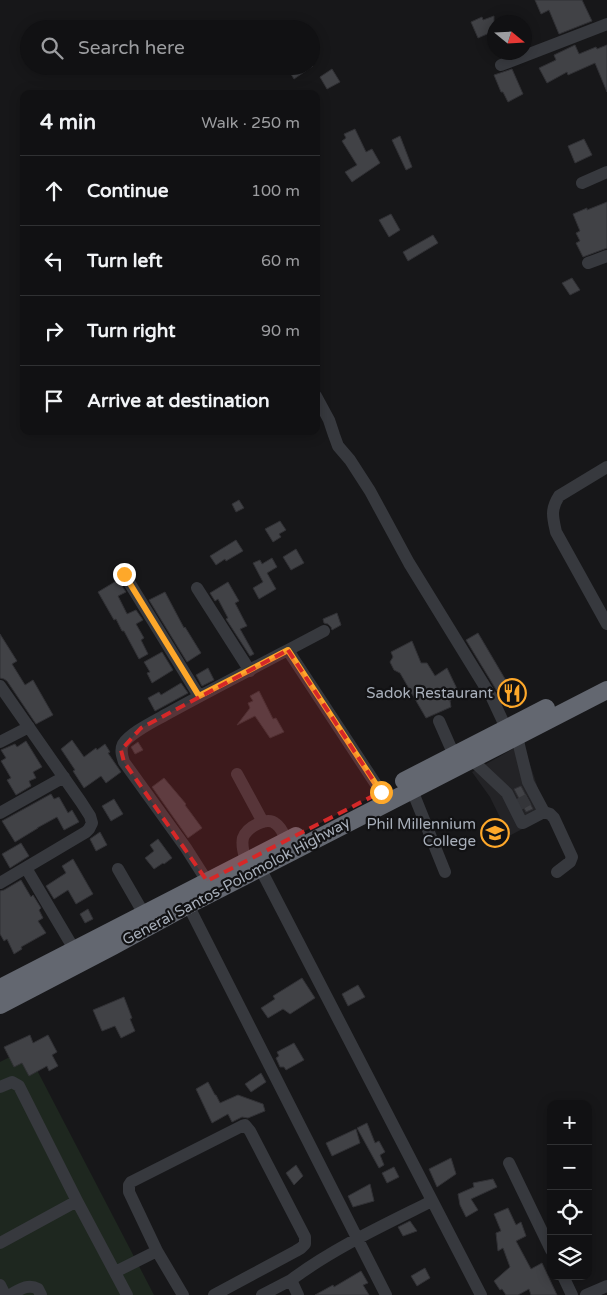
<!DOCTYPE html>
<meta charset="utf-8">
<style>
:root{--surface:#111113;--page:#1e1f21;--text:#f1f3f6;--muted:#9c9da0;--line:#303133}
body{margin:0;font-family:"Varela Round",sans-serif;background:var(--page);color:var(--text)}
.controls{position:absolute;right:15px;bottom:15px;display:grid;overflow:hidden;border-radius:10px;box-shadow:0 2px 12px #0003}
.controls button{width:45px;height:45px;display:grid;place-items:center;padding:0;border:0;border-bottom:1px solid var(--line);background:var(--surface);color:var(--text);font:25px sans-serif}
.compass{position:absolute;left:487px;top:15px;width:45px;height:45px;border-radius:50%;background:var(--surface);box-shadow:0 2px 12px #0003;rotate:108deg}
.stop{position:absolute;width:15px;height:15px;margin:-11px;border:4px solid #fea82a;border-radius:50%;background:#fff}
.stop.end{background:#fea82a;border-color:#fff;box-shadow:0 1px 5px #0008}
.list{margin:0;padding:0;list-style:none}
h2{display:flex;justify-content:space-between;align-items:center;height:65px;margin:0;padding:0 20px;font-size:21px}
h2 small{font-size:16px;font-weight:400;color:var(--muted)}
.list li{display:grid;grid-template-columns:32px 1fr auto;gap:15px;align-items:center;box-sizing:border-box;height:70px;padding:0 20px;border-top:1px solid var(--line)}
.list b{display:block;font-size:19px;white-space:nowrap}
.list em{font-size:16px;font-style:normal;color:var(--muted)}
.icon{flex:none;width:28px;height:28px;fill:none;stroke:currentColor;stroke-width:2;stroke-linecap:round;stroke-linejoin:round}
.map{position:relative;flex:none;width:607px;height:1295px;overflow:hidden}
.search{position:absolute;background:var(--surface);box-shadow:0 2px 12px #0003;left:20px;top:20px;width:300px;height:55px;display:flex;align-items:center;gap:12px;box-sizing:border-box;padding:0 18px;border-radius:28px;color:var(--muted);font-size:19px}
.panel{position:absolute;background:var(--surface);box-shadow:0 2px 12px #0003;left:20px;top:90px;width:300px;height:345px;border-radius:10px}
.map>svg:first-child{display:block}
</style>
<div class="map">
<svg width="607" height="1295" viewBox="0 0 607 1295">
<rect width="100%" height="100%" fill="#171719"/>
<!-- built -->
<path fill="#232326" d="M523 743 547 816 509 836 490 797 472 772Z"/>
<!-- green -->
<path fill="#1e271f" d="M26 1049 154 1295H0V1062Z"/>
<!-- building -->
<path fill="#414246" stroke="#313135" d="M535 0H582L592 21 559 34 549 10 541 14Z
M494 16V31L478 38 471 22 482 17 483 20Z
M575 45 579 54 596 47 597 49 607 45V92L595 63 568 75 567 72 547 83 539 68 556 60 554 55Z
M286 66H313L294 79Z
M332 69 340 82 327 89 320 77Z
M512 69 523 94 508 102 503 92H501L494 75Z
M355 129 366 152 372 149 380 163 352 182 345 172 357 165 342 141 346 138 344 134Z
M400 136 412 167 406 170 392 140Z
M584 139 592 155 575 163 568 146Z
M607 202V248L583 257 576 243 580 241 576 233 580 231 573 214 587 208V210Z
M391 214 400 230 389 237 379 220Z
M433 235 438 243 408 261 403 252Z
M572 278 580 290 570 295 562 283Z
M239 500 244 508 236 512 232 504Z
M280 521 286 530 279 534 281 537 273 542 265 529Z
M236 540 243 551 226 561 225 559 216 565 210 556Z
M296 549 304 563 291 570 283 557Z
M272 558 277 567 267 573 276 589 259 599 253 588 263 582 253 563 260 560 262 564Z
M118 580 126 592 118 596 127 614 136 610 143 620 136 624 144 638 141 640 148 654 139 659 124 631H122L116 619 114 620 98 592Z
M228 582 239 601 235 603 247 626 240 629 254 654 250 656 226 619 228 618 218 599 215 601 210 593Z
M165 592 184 628 185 627 201 653 187 662 149 600Z
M337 613 341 625 332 630 331 627 328 624 324 623 323 619Z
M478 633 508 684 497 691 466 640Z
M0 634 17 661 12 664 25 685 33 680 53 715 36 724 7 681 4 679 0 678Z
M412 641 421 663H427L435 676 447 668 459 693 450 701 451 707 426 718 400 673 394 670 390 662 393 657 391 652Z
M162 652 173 670 152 683 147 673 150 672 144 662Z
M208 668 214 680 202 686 196 675Z
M181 683 188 693 155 711 148 698 159 692 161 695Z
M259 691 273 719 276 718 284 732 270 738 255 716 237 725 250 708 248 703 253 701 250 696Z
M72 740 84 757 96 748 97 750 105 744 110 752 108 753 121 772 106 783 101 776 84 788 73 771 75 770 61 749Z
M26 741 42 767 33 772 36 778 29 781 31 786 16 795 7 780 11 778 1 761 6 758 1 750 15 744 17 747Z
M138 742 143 750 135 754 131 747Z
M164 778 186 804 185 805 202 828 188 838 152 787Z
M521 786 533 809 526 812 514 789Z
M51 794 54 799 59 797 68 813 72 810 79 822 64 830 57 817 37 828H38L15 842 2 821Z
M114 799 123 814 111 821 102 806Z
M100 832 107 845 96 851 90 839Z
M158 839 172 858 164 864 163 863 154 869 145 858 154 851 150 845Z
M21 843 29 856 10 868 2 854Z
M73 859 93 894 76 904 68 890 54 899 46 886 66 873 62 866Z
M21 880 31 897 33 895 41 908 39 910 43 918 38 921 46 933 21 947 22 949 14 954 7 939 4 941 0 934V891L4 890Z
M88 909 93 919 85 923 80 914Z
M302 978 315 998 290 1014 283 1009 268 1018 261 1008 275 999 273 996Z
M358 985 365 997 348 1006 342 994Z
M124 997 132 1018 130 1019 135 1031 121 1038 115 1026 102 1031 93 1010Z
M30 1035 33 1043 48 1035 57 1052 52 1055 58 1066 49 1071 47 1066 29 1076 22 1063 14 1067 4 1047Z
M294 1043 304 1060 286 1070 284 1067H280L276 1058 279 1056 277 1052Z
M261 1073 266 1082 251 1092 245 1084Z
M208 1082 215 1095H216L220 1103 238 1095 263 1104 265 1111 248 1118 242 1117 232 1122 228 1114 212 1123 196 1089Z
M367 1123 375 1143 379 1141 385 1152 380 1155 384 1165 379 1168 357 1128Z
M356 1129 360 1143 332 1156 326 1143Z
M451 1158 456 1174 437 1187 429 1169Z
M296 1165 303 1176 294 1185 286 1173Z
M394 1167 399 1177 387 1183 382 1173Z
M493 1179 497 1187 471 1199 478 1210 466 1217 460 1205 458 1194 474 1187 473 1183Z
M370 1184 374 1201 353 1207 348 1196Z
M508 1208 516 1225 521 1222 526 1236 516 1241 531 1269 542 1263 557 1295H531L529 1289 518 1295H506L502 1289 500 1290 494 1281 510 1267 503 1248 498 1251 496 1233 501 1231 494 1214Z
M410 1221 417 1231 403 1236 398 1227Z
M425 1268 430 1278 417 1286 411 1276Z
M361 1271 368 1283 363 1285 369 1295H315L333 1285 334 1287Z"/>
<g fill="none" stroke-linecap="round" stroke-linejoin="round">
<!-- minor-tunnel -->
<path stroke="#343539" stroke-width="12" stroke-dasharray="12 6" stroke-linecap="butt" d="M518 805 531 798"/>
<!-- minor -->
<path stroke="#37393e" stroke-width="12" d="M501 65 607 24
M582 183 607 172
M588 263 607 256
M316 396 329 420 334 435 338 446 350 460 370 491 409 563 492 698 506 728
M607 467 559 496C550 510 553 518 556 532L607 624
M124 574 199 696
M197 588 250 671
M288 650 324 631
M0 686 81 802 90 816 92 823 89 829 86 832 0 883
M439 721 454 755
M517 737 528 782 544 812 550 814 554 818 572 857 570 862 557 872
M0 742 29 727
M472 760 507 793 522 823H523L544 812
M237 774 263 822
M412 790 445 872
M0 813 64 777
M246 861C244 854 241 846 243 838 247 827 267 816 276 824 281 827 284 835 287 841
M26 868 74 949
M260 868 481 1295
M118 869 144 914
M207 881 186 848 124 762C122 756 120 750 123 744 131 732 155 721 167 714 205 693 244 673 282 653L288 650 293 658 381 792
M188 905 386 1295
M0 1087 12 1082 19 1086 77 1201 127 1295
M509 1163 551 1250
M0 1243 77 1201
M115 1272 157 1251
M563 1276 572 1295
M0 1285 5 1295
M10 1295C19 1290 28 1283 38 1289L41 1295
M183 1295 157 1251 129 1192V1185L131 1182 242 1126 245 1125 250 1131 305 1237V1244L301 1248 296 1251 214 1295
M262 1295 291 1280
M298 1295 291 1280C334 1248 384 1225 432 1201
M586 1295 607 1286"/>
<!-- highway -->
<path stroke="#636770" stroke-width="18" d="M404 781 546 708
M0 988 296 836
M0 1005 113 946 188 905 607 690"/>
</g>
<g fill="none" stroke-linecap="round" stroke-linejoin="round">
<!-- route -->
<path stroke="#fea82a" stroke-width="6" d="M124 574 199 696 288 650 381 792"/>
</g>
<!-- marked area -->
<path fill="#d62828" fill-opacity="0.2" stroke="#d62828" stroke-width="4" stroke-dasharray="10 6" stroke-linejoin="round" d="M288 650 381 792 207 881 124 762 121 750 141 728Z"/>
<!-- icons -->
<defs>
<symbol id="restaurant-ring" viewBox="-11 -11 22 22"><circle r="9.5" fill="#121214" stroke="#fea82a" stroke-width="1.5"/><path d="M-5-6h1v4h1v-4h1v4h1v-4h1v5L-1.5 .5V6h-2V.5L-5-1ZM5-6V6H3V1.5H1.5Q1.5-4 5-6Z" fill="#fea82a"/></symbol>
<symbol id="university-ring" viewBox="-11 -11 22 22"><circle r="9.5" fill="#121214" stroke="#fea82a" stroke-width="1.5"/><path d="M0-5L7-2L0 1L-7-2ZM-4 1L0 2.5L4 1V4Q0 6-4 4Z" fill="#fea82a"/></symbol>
</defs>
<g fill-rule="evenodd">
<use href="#restaurant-ring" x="496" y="677" width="32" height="32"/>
<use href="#university-ring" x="479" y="817" width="32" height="32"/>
</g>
<g text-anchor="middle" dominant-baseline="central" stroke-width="4.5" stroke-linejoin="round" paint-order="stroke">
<!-- poi labels -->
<g font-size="15" fill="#a8afba" stroke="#121214" text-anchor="end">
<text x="493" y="693">Sadok Restaurant</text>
<text x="476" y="824">Phil Millennium<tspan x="476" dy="17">College</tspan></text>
</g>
<!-- street labels -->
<g font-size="15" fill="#a8afba" stroke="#121214">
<text transform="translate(236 881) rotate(-28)">General Santos-Polomolok Highway</text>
</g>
</g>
</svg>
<div class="controls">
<button>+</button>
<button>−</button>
<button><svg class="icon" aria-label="locate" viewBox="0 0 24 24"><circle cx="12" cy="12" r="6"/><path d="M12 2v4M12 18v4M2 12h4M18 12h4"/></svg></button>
<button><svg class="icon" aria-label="layers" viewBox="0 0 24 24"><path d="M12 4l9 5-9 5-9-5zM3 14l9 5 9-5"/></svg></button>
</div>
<svg class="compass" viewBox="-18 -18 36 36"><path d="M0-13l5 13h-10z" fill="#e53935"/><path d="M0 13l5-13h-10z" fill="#9c9da0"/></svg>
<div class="stop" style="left:381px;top:792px"></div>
<div class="stop end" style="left:124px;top:574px"></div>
<div class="search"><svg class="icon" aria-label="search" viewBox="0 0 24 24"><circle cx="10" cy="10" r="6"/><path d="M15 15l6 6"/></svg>Search here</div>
<section class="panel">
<h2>4 min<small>Walk · 250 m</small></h2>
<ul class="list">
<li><svg class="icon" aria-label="ahead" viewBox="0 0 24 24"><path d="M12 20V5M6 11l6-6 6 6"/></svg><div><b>Continue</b></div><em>100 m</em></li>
<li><svg class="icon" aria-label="left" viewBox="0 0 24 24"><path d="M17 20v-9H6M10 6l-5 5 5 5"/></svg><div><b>Turn left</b></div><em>60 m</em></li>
<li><svg class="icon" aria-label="right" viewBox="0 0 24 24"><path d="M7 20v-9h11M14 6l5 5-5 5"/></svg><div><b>Turn right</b></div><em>90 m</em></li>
<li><svg class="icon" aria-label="arrive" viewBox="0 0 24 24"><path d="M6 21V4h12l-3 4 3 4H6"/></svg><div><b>Arrive at destination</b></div></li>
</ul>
</section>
</div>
